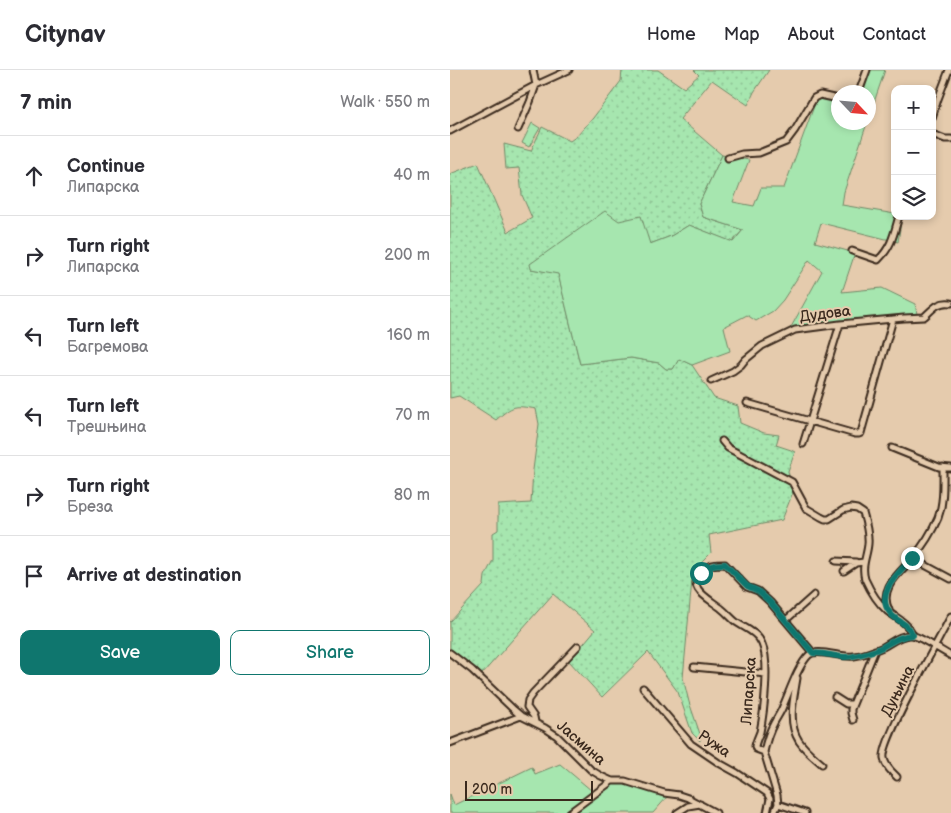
<!DOCTYPE html>
<meta charset="utf-8">
<style>
:root{--surface:#fff;--page:#f7f7f7;--text:#2b2b33;--muted:#7c7c81;--line:#e1e1e2;--accent:#0f766e}
body{margin:0;font-family:"Balsamiq Sans",sans-serif;background:var(--page);color:var(--text)}
.controls{position:absolute;right:15px;top:15px;display:grid;overflow:hidden;border-radius:10px;box-shadow:0 2px 8px #0003}
.controls button{width:45px;height:45px;display:grid;place-items:center;padding:0;border:0;border-bottom:1px solid var(--line);background:var(--surface);color:var(--text);font:25px sans-serif}
.compass{position:absolute;left:381px;top:15px;width:45px;height:45px;border-radius:50%;background:var(--surface);box-shadow:0 2px 8px #0003;rotate:116deg}
.scale{position:absolute;left:15px;bottom:12px;width:128px;box-sizing:border-box;padding-left:5px;border:2px solid #3b2a1e;border-top:0;font-size:14px;line-height:18px;white-space:nowrap;color:#3b2a1e;-webkit-text-stroke:4px #e5cbad;paint-order:stroke}
.stop{position:absolute;width:15px;height:15px;margin:-11px;border:4px solid #0f766e;border-radius:50%;background:#fff}
.stop.end{background:#0f766e;border-color:#fff;box-shadow:0 1px 5px #0008}
.list{margin:0;padding:0;list-style:none}
h2{display:flex;justify-content:space-between;align-items:center;height:65px;margin:0;padding:0 20px;font-size:21px}
h2 small{font-size:16px;font-weight:400;color:var(--muted)}
.list li{display:grid;grid-template-columns:32px 1fr auto;gap:15px;align-items:center;box-sizing:border-box;height:80px;padding:0 20px;border-top:1px solid var(--line)}
.list b{display:block;font-size:19px;white-space:nowrap}
.list p{margin:0;font-size:16px;white-space:nowrap;color:var(--muted)}
.list em{font-size:16px;font-style:normal;color:var(--muted)}
.actions{display:flex;gap:10px;padding:15px 20px}
.actions a{flex:1;padding:11px 0;border:1px solid var(--accent);border-radius:10px;text-align:center;font-size:18px;color:var(--accent)}
.actions .main{background:var(--accent);color:#fff}
.icon{flex:none;width:28px;height:28px;fill:none;stroke:currentColor;stroke-width:2;stroke-linecap:round;stroke-linejoin:round}
.map{position:relative;flex:none;width:501px;height:743px;overflow:hidden}
header{display:flex;align-items:center;gap:30px;box-sizing:border-box;height:70px;padding:0 25px;background:var(--surface);border-bottom:1px solid var(--line)}
header strong{font-size:24px}
nav{display:flex;gap:28px;margin-inline-start:auto;font-size:18px}
main{display:flex}
aside{flex:1;background:var(--surface)}
.map>svg:first-child{display:block}
</style>
<header>
<strong>Citynav</strong>
<nav><a>Home</a><a>Map</a><a>About</a><a>Contact</a></nav>
</header>
<main>
<aside>
<h2>7 min<small>Walk · 550 m</small></h2>
<ul class="list">
<li><svg class="icon" aria-label="ahead" viewBox="0 0 24 24"><path d="M12 20V5M6 11l6-6 6 6"/></svg><div><b>Continue</b><p>Липарска</p></div><em>40 m</em></li>
<li><svg class="icon" aria-label="right" viewBox="0 0 24 24"><path d="M7 20v-9h11M14 6l5 5-5 5"/></svg><div><b>Turn right</b><p>Липарска</p></div><em>200 m</em></li>
<li><svg class="icon" aria-label="left" viewBox="0 0 24 24"><path d="M17 20v-9H6M10 6l-5 5 5 5"/></svg><div><b>Turn left</b><p>Багремова</p></div><em>160 m</em></li>
<li><svg class="icon" aria-label="left" viewBox="0 0 24 24"><path d="M17 20v-9H6M10 6l-5 5 5 5"/></svg><div><b>Turn left</b><p>Трешњина</p></div><em>70 m</em></li>
<li><svg class="icon" aria-label="right" viewBox="0 0 24 24"><path d="M7 20v-9h11M14 6l5 5-5 5"/></svg><div><b>Turn right</b><p>Бреза</p></div><em>80 m</em></li>
<li><svg class="icon" aria-label="arrive" viewBox="0 0 24 24"><path d="M6 21V4h12l-3 4 3 4H6"/></svg><div><b>Arrive at destination</b></div></li>
</ul>
<div class="actions"><a class="main">Save</a><a>Share</a></div>
</aside>
<div class="map">
<svg width="501" height="743" viewBox="0 0 501 743">
<defs>
<pattern id="grass-dots" width="8" height="8" patternUnits="userSpaceOnUse" patternTransform="scale(1.25)"><rect width="8" height="8" fill="#a6e6af"/><path d="M2 2h.1M6 6h.1" fill="none" stroke="#90c596" stroke-width="1.8" stroke-linecap="round"/></pattern>
</defs>
<rect width="100%" height="100%" fill="#e5cbad"/>
<filter id="ink" filterUnits="userSpaceOnUse"><feTurbulence type="fractalNoise" baseFrequency=".02" numOctaves="2"/><feDisplacementMap in="SourceGraphic" scale="10" xChannelSelector="R" yChannelSelector="G"/><feConvolveMatrix kernelMatrix="1 2 1 2 8 2 1 2 1" color-interpolation-filters="sRGB"/></filter>
<g filter="url(#ink)">
<!-- grass -->
<path fill="url(#grass-dots)" stroke="#708866" d="M172 0H208L234 18 249 5 244 0H319L304 22 298 35 262 10 230 49 272 85 249 134 253 147 293 160 282 172 239 155 221 166 200 174 81 199 108 203 130 294 181 288 209 293 216 299H223L229 289 242 295 264 328 288 336 290 353 314 363 329 365 326 375 341 380 345 382 338 401 343 422 332 450 259 465 261 483 252 492 242 510 233 608 239 632 250 664V671L242 663 228 622 198 582 152 627 119 591 145 560 103 524 32 604 0 578V552L34 515 35 506 43 490V463L48 460V435L81 433 83 400 89 354 86 339C64 335 63 335 46 350L9 326 0 328V104L28 93 58 162 82 148 72 125 69 98 56 99 54 74 81 81 92 57 120 71 127 66 143 48 171 11Z"/>
<!-- garden -->
<path fill="#a6e6af" stroke="#708866" d="M419 0H435L419 47 418 22H408Z
M367 28 388 29V52L417 53 394 122 392 135 445 144V146H452L448 172 371 153 365 172 405 183 392 222 432 218 465 234 467 244 396 251 340 259 372 201 359 190 333 230 323 241 306 251 297 245 274 257 280 281 242 295 229 289 223 299H216L209 293 181 288 130 294 108 204 81 199 80 194 155 141 169 151 191 146 200 174 221 166 239 155 283 172 293 160 253 147 249 134 272 85 299 90 283 132 304 136 311 118H334Z
M82 53 90 58 79 77 72 73Z
M110 694 148 726 163 713 181 714 218 726 203 743H0V724L4 735 82 697 85 704Z"/>
<g fill="none" stroke-linecap="round" stroke-linejoin="round">
<defs>
<path id="minor" d="M409 22 417 0
M482 48 488 29 499 0
M68 59 80 32 86 15 83 0
M0 61 86 15 119 0
M482 64 495 69H501
M278 88 292 84 309 83 336 72 345 60 364 28 370 25 388 29
M402 181 428 190C442 177 444 163 449 146
M261 311 283 301 291 295 295 290 312 276 345 260 390 254 454 248 474 247C483 239 488 231 501 233
M297 333 405 364H409L411 363 443 249
M272 371 278 378 342 412 356 438 371 447 375 449H379L393 440 401 438 407 439 413 443C416 453 419 464 418 474 417 486 411 496 415 509 420 520 428 533 437 541 447 548 458 553 463 565
M353 374 390 254
M442 378 489 397 501 398
M462 488 501 509
M386 491 406 492
M394 501 406 493 414 492
M439 540C428 518 450 503 463 488 473 476 482 462 488 448 494 432 493 414 493 397
M336 550 364 525
M0 583 22 600 64 640 71 646 95 658 107 666 141 700 151 706 162 711H175L214 723 229 725 238 728 266 743
M244 597 316 604
M347 608C344 628 337 652 349 671 355 680 364 687 372 694
M193 618 241 674 269 693 287 703 317 723 320 729 317 743
M385 627 396 634H403
M403 650 401 643V639L425 580
M85 652 84 647 77 637 78 630 83 623 128 576
M0 673 71 646
M314 682 306 679 305 676C306 671 308 667 310 662 314 642 320 592 312 574 308 563 295 558 286 552 281 548 277 543 272 539 265 533 253 527 248 519 244 513 247 507 251 502 257 494 266 494 275 494L297 517 308 521 320 532 363 583
M447 707C442 702 435 696 434 688 431 671 490 568 501 546
M328 734 355 743
M119 743 162 711
M227 743 238 736 250 734
M324 743 328 734 327 725 314 682C316 672 319 662 324 653 327 647 331 642 333 636 339 623 348 595 359 585 367 578 392 588 404 586 413 585 424 581 433 577 441 573 451 564 461 565 468 565 493 582 501 586"/>
</defs>
<!-- minor casing -->
<use href="#minor" stroke="#3b2a1e" stroke-width="9"/>
<!-- minor -->
<use href="#minor" stroke="#e5cbad" stroke-width="5"/>
</g>
</g>
<g fill="none" stroke-linecap="round" stroke-linejoin="round" filter="url(#ink)">
<!-- route -->
<path stroke="#0f766e" stroke-width="6" d="M251 503C258 495 265 494 275 494L297 516 308 521 320 532 363 583C374 583 384 586 395 587 405 587 417 583 426 580 438 575 449 565 463 565 457 552 447 552 440 543 424 523 451 501 462 488"/>
</g>
<g text-anchor="middle" dominant-baseline="central" stroke-width="4" stroke-linejoin="round" paint-order="stroke">
<!-- street labels -->
<g font-size="15" fill="#3b2a1e" stroke="#e5cbad">
<text transform="translate(375 244) rotate(-7)">Дудова</text>
<text transform="translate(299 621) rotate(-86)">Липарска</text>
<text transform="translate(448 621) rotate(-63)">Дуњина</text>
<text transform="translate(131 673) rotate(41)">Јасмина</text>
<text transform="translate(264 674) rotate(35)">Ружа</text>
</g>
</g>
</svg>
<div class="controls">
<button>+</button>
<button>−</button>
<button><svg class="icon" aria-label="layers" viewBox="0 0 24 24"><path d="M12 4l9 5-9 5-9-5zM3 14l9 5 9-5"/></svg></button>
</div>
<svg class="compass" viewBox="-18 -18 36 36"><path d="M0-13l5 13h-10z" fill="#e53935"/><path d="M0 13l5-13h-10z" fill="#7c7c81"/></svg>
<div class="scale">200 m</div>
<div class="stop" style="left:251px;top:503px"></div>
<div class="stop end" style="left:462px;top:488px"></div>
</div>
</main>
